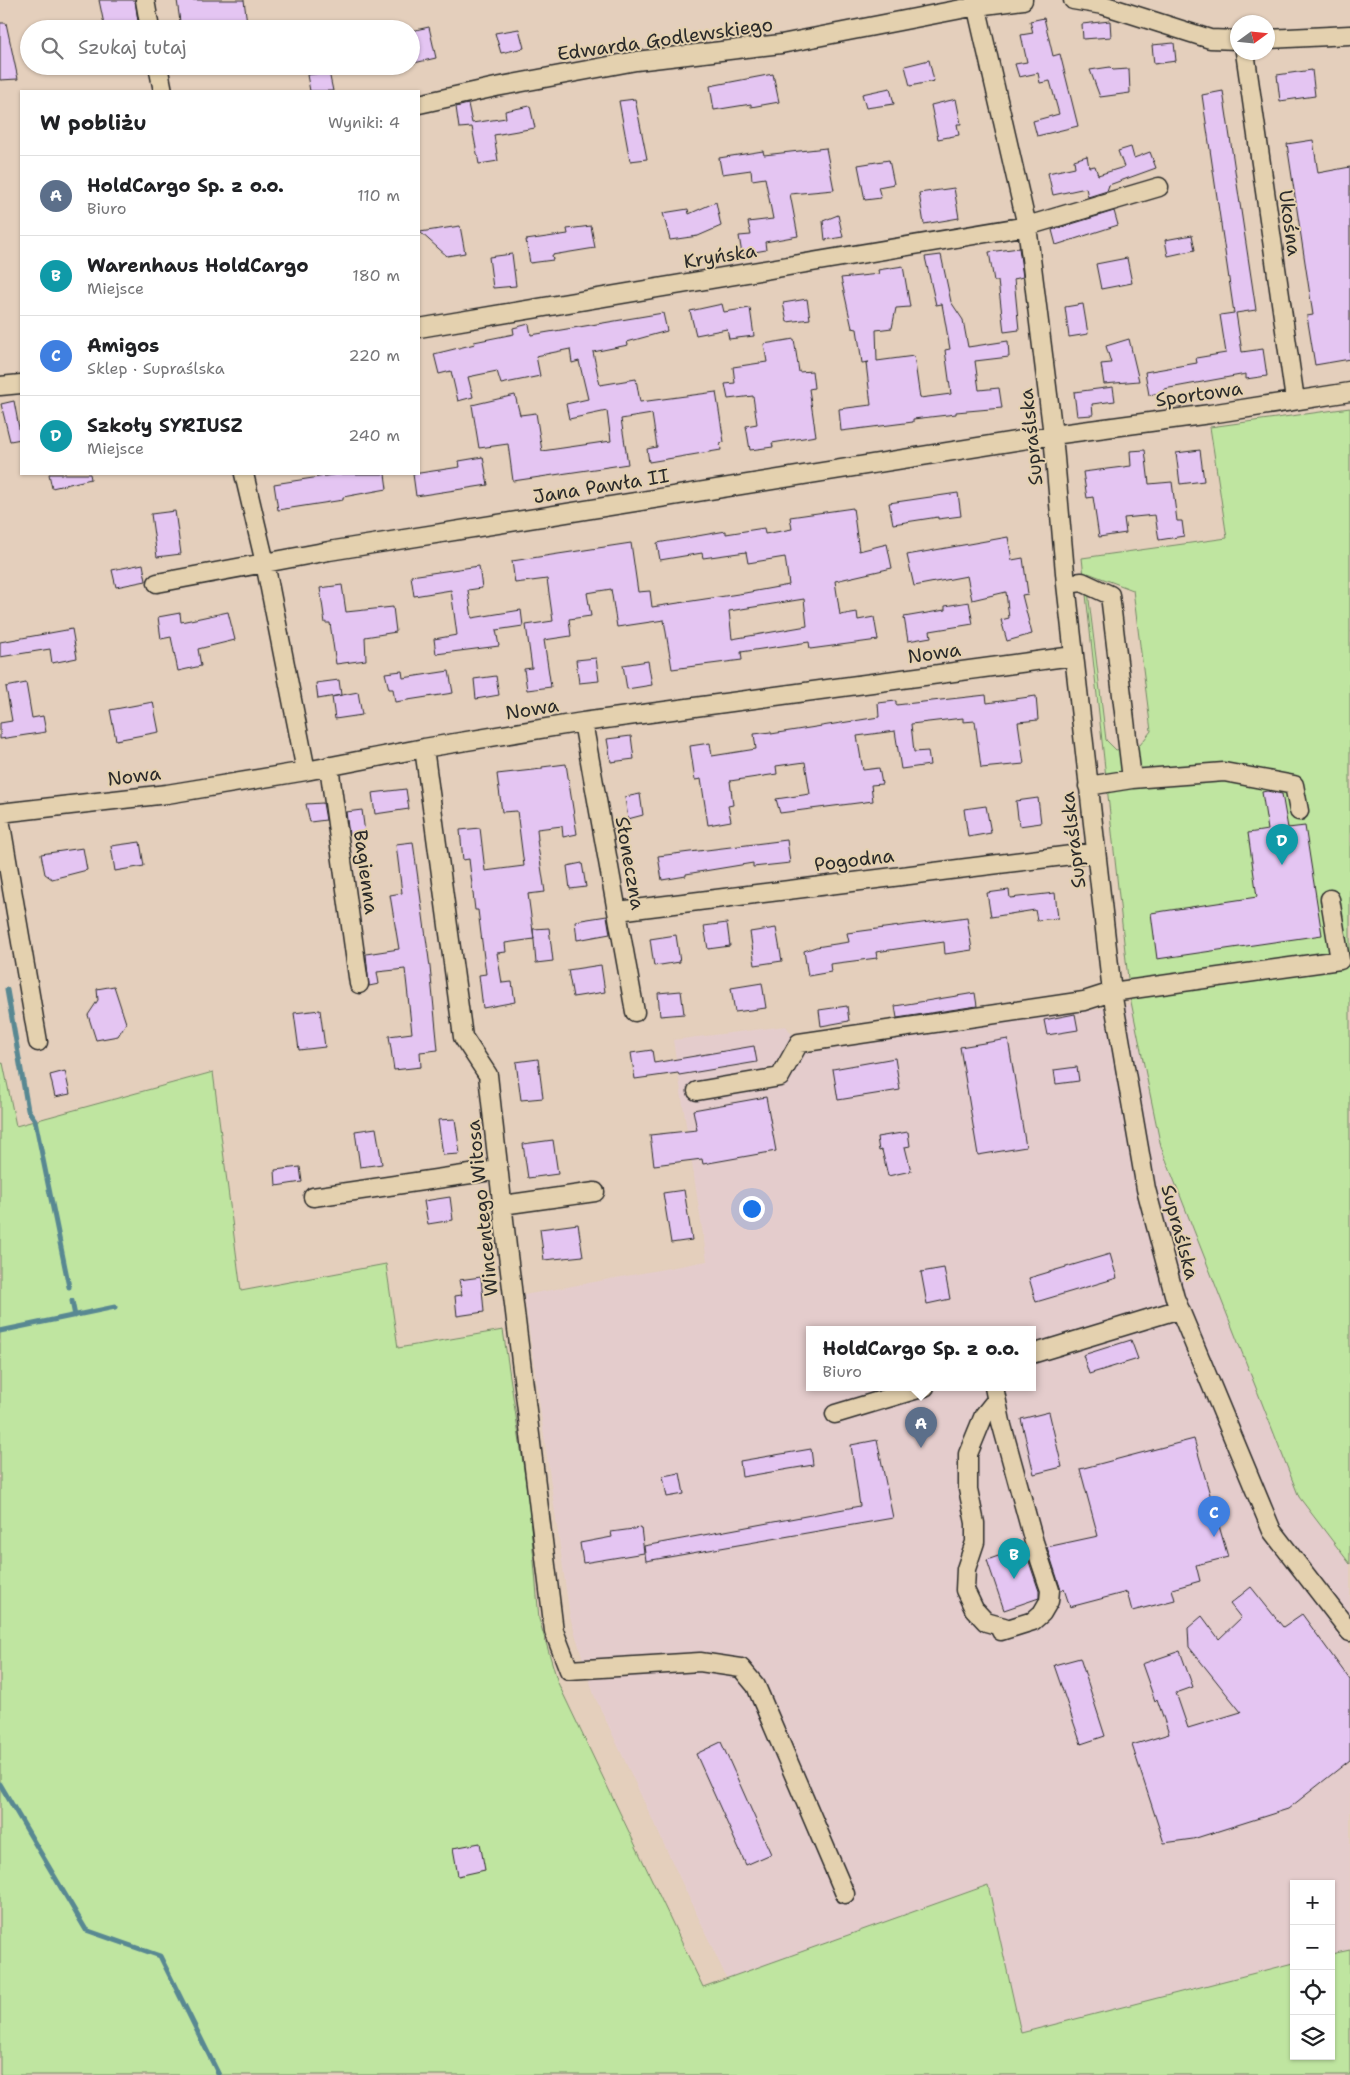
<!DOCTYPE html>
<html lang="pl">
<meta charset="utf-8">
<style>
:root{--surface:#fff;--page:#f6f6f6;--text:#202124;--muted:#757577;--line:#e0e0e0;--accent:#7c3aed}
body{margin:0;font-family:"Shantell Sans",sans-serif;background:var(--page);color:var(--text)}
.controls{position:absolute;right:15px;bottom:15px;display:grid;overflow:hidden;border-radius:0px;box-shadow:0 1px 4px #0004}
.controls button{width:45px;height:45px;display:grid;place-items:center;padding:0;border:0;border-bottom:1px solid var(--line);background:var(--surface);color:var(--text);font:25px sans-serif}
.compass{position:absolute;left:1230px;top:15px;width:45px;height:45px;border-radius:50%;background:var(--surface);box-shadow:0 1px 4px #0004;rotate:75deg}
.you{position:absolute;left:751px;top:1208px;width:18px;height:18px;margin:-12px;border:4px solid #fff;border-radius:50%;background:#1a73e8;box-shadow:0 0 0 8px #1a73e833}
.badge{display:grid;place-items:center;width:32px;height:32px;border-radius:50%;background:var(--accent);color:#fff;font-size:16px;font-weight:700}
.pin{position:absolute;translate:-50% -41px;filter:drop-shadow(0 1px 2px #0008)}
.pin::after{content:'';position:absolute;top:26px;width:18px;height:15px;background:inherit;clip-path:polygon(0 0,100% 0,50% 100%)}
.popup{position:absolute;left:806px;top:1326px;width:230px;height:65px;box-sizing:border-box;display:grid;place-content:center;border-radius:0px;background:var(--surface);filter:drop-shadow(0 1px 4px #0005);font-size:16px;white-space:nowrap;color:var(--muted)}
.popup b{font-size:19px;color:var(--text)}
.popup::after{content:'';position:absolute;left:50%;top:100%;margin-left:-10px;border:10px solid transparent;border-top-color:var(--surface)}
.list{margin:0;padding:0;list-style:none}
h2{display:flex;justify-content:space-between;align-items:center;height:65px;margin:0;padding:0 20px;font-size:21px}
h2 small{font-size:16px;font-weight:400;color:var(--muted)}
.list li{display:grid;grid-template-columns:32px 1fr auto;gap:15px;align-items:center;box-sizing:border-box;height:80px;padding:0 20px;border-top:1px solid var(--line)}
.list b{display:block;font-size:19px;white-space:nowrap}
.list p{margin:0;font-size:16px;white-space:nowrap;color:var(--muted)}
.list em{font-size:16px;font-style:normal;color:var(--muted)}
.icon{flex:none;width:28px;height:28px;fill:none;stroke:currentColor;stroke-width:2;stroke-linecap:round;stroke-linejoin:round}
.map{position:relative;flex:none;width:1350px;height:2075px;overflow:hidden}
.search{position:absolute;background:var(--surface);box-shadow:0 1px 4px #0004;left:20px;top:20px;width:400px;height:55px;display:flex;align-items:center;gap:12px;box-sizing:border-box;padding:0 18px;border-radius:28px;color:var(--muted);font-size:19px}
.panel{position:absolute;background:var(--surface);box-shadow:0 1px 4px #0004;left:20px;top:90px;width:400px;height:385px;border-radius:0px}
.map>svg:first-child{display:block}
</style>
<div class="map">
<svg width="1350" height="2075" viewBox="0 0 1350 2075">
<rect width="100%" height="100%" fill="#e4cfbc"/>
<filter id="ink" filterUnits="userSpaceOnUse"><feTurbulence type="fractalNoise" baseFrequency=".02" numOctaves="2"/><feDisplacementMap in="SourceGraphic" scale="10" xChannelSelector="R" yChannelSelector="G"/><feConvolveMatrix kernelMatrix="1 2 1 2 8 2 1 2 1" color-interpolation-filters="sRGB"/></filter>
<g filter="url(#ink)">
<!-- built -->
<path fill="#e4cccc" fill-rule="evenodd" d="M1131 1004 1161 1147 1304 1503 1350 1564V1950L1331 1954V1884H1294V1963L1021 2033 988 1885 727 1979 594 1695 570 1617 524 1295 707 1261 673 1040 786 1026 805 1053ZM810 1329H1032V1387H810Z"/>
<!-- green -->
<path fill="#bfe5a0" stroke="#758866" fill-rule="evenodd" d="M1350 408V1564L1299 1497 1161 1147 1130 997 1082 558 1227 538 1210 427ZM1088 573 1133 590 1151 731 1140 745 1116 750 1106 740 1089 600Z
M3 1063 16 1126 213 1072 241 1291 386 1264 398 1348 503 1330 529 1503 539 1619 558 1683 703 1987 988 1885 1021 2033 1294 1963V2056H1331V1954L1350 1950V2075H0V1064Z"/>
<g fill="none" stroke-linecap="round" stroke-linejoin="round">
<!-- stream -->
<path stroke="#598892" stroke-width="5" d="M7 990 28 1110 35 1120 69 1287
M72 1301 75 1316
M0 1331 115 1307
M0 1784 86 1930 160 1956 219 2075"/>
</g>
<!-- building -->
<path fill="#e4c5f2" stroke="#2b2b2b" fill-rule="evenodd" d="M99 0H135L139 29H105Z
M177 0H244L247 23 208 29H181Z
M1044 18 1053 56 1060 54 1078 126 1037 136 1033 121 1059 114 1050 81 1040 83 1038 73 1019 77 1015 64 1027 62 1021 35 1033 33 1030 21Z
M1110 21 1111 37 1083 39 1082 24Z
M0 23H6L18 79 0 80Z
M429 27 436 58 414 63 411 51V31Z
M519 29 524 48 501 53 495 33Z
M1174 43 1176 61 1154 64 1152 45Z
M929 60 934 81 910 86 905 66Z
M1110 67 1113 70 1129 69 1130 93 1100 97 1090 70Z
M1312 70 1315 96 1280 101 1277 75Z
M329 72 333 91H310L307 75Z
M773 74 779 102 751 107V104L714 110 710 86Z
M890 88 894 104 866 108 862 94Z
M1223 91 1256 310 1236 313 1242 352 1263 349 1267 376 1246 379V374L1164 389V392L1149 395 1145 372 1197 363 1196 358 1226 353 1220 315 1234 313 1202 95Z
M635 99 647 159 630 161 619 101Z
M956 99 961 124H957L959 135 938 139 931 105Z
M468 104 472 123 506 118 505 111 530 106 535 128 494 135 498 161 479 164 472 127 459 128 456 107Z
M1313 140 1318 173 1350 167V359L1315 365 1307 316 1313 315 1287 144Z
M1131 147 1134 158 1150 152 1156 168 1109 185 1107 191 1088 197 1086 188 1053 195 1048 173 1075 167 1074 160 1087 156 1089 167 1095 166 1098 175 1124 167 1118 151Z
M826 148 834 190 790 194 798 236 765 242 766 250 742 254 739 236 751 235 748 222 773 219 765 178 752 180 751 170 722 174 719 158 763 151 764 155Z
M889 160 894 184 878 187 881 198 865 200 858 165Z
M954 188 959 218 924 224 919 193Z
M716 202 721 226 698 236 670 240 663 213 688 209 689 214Z
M1114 211 1118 225 1056 245 1052 230Z
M838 215 843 237 825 240 823 221Z
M460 226 465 253 447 256 420 232Z
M591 226 595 248 552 255 553 260 530 263 526 240 568 234 567 229Z
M1192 235 1195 250 1168 256 1165 240Z
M1019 248 1023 277 1014 279 1019 330 1004 332 998 281H994L989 252Z
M512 254 516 286 493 288 489 257Z
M941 255 951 302 963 320 968 347 1008 341 1009 357 975 361 979 390 999 388 1002 408 956 412V414L913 419V422L841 431 839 409 871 405 866 363 869 362 862 363 857 329 852 328 841 278 879 274 878 270 903 266 910 307 896 308 892 328 876 330 877 361 914 356 920 398 951 394 945 350 950 349 942 304 936 305 925 257Z
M1127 258 1132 283 1101 289 1096 264Z
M807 299 810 319 787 322 783 303Z
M722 304 724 312 750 308 754 336 729 339 727 329 696 335 690 311Z
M1083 304 1088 334 1069 337 1065 307Z
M663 313 667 331 627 342 628 345 593 352 600 385 636 379 640 402 716 392 724 442 720 443 721 450 649 462 647 449 657 447 652 414 621 419 628 464 513 481 508 444 479 448 472 405 515 395 520 415 536 413 542 451 611 441 607 411 569 419 566 404 588 399 579 361 572 363 570 349 536 356 540 376 501 384 497 371 468 377 473 397 458 401 451 371 439 374 434 354 475 344 474 342 514 334 513 328 529 324 531 335Z
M794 339 799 372 812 371 814 388 809 389 816 436 772 443 773 447 750 450 746 426 757 424 753 396 728 399 725 384 735 383 733 367 767 362 764 344Z
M1129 339 1139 381 1104 384 1101 364 1111 363 1106 346Z
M1113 387 1115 401 1092 404 1093 415 1077 416 1074 392Z
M14 401 21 439 10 441 1 404Z
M1145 450 1149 484 1172 482 1177 521H1182L1184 536 1159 540 1155 515 1124 518 1126 533 1099 537 1093 497 1087 498 1083 472 1131 466 1130 451Z
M1200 450 1204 481 1180 484 1176 453Z
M483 457 488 485 416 496 413 474 460 467 459 461Z
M49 474H90L91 479 52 488Z
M339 474H385L387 489 343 497V500L278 510 274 484Z
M958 493 961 516 938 519V517L893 524 889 503Z
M853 508 859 551 887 544 892 568 835 581 840 615 857 612 858 620 874 617 878 640 810 649 809 642 741 652 742 660 672 669 664 620 617 627 611 589 587 593 591 616 569 619 571 636 544 640 551 687 527 690 524 669 532 668 526 625 553 621 547 579 515 583 512 561 631 543 638 592 650 591 652 607 745 593 789 585 785 557 748 563 746 552 703 558 702 553 660 560 657 543 726 531V534L764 528 765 534 792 529 790 517ZM804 599 807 626 732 639 729 611Z
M175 511 181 554 157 557 151 514Z
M1008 537 1012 560 1023 558 1028 594 1022 595 1032 634 1007 641 1001 620 1009 618 1006 592 972 600 967 576 914 586 907 555Z
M143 564 146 581 116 587 112 570Z
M479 566 482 588 468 590 472 618 521 610 523 626 496 630 499 646 436 654 434 639 457 635 451 590 414 596 411 576Z
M342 585 346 612 393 607 396 632 365 637 366 660 336 664 330 623H325L320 588Z
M969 602 973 624 930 631 931 637 908 641 904 617 945 610V606Z
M228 612 235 640 198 649 201 666 178 671 171 637 161 639 158 617 180 613 181 622Z
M72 629 77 658 52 663 50 649 0 657V642Z
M596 658 599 681 579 683 576 660Z
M648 661 652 685 627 689 623 665Z
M402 671 403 678 449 671 453 693 395 702 393 689H389L385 673Z
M496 676 499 695 476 699 474 679Z
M339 680 341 695 318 699 316 683Z
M26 683 32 718 43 716 46 732 0 739V723L12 721 6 687Z
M358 692 362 715 335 719 332 697Z
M986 695 987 703 1036 696 1038 720 1018 722 1024 764 981 768 975 721 963 722V718L911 724 914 752 928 751 930 765 901 769 895 731 857 736 863 770 879 768 882 784 871 785 873 801 780 813 776 799 810 794 805 762 776 766 777 774 730 781 733 805 728 806 731 821 708 825 701 779 695 780 690 746 710 743 712 756 756 749 754 734 771 732V734L879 717 878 703 896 701V705Z
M153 702 159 732 116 740 110 710Z
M631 736 634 759 611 762 607 739Z
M566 764 577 834 563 837 562 826 537 829 538 840H537L545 892 528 894 534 939 505 943 506 952 497 953 502 983 512 982 515 1002 483 1008 479 975 486 974 478 910H475L469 859 463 860 460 830 480 828 485 871 524 866 517 811 502 812 497 774 542 769V767Z
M406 789 409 809 375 814 372 793Z
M1267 791 1282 794 1288 828 1305 826 1322 935 1157 959 1151 913 1257 897 1248 833 1268 830 1262 792Z
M640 794 643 815 628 819 625 797Z
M1038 798 1041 823 1019 826 1016 801Z
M323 803 326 820 310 822 306 804Z
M986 806 991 833 968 837 964 809Z
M362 810 365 833 349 835 346 812Z
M787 840 790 863 753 867V863L686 874V876L662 880 658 856Z
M140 842 144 866 115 871 111 846Z
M413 842 430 967 438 1050 420 1052 421 1067 394 1070 389 1036 412 1033 405 969 377 972 379 984 369 986 366 954 399 949 390 895 402 893 396 844Z
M83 848 87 870 52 879 45 874 41 854Z
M582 863 586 887 570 889 567 866Z
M1009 890 1010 898 1055 893 1058 918 1037 920 1035 910 991 917 987 893Z
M607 916 610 934 577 940 575 921Z
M967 917 972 950 945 954 944 942 876 952 877 958 830 964 831 972 808 976 804 951 816 947 849 942 847 933Z
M727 923 730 946 708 949 704 926Z
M549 928 553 961 536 963 533 929Z
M776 928 782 961 755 965 750 932Z
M676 935 680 962 654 966 650 939Z
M601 965 605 992 573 997 568 970Z
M762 983 766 1008 735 1012 731 988Z
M114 986 126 1023 118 1036 96 1040 88 1015 98 1000 97 989Z
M681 991 684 1014 660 1016 658 993Z
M975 993 977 1006 897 1018 895 1006Z
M847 1006 849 1021 821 1026 819 1010Z
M320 1010 325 1047 299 1050 294 1013Z
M1075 1014 1078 1030 1047 1035 1044 1020Z
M1008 1039 1026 1147 978 1155 960 1047Z
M754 1046 757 1062 679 1075 678 1073 635 1079 631 1053 652 1050 654 1063Z
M895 1058 900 1090 838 1100 833 1069Z
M538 1059 543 1098 521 1100 516 1062Z
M1077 1067 1079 1081 1056 1084 1054 1070Z
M65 1071 70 1094 55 1097 50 1075Z
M766 1097 776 1151 703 1164 702 1159 654 1165 650 1135 697 1130 693 1110Z
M455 1119 460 1154 443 1155 438 1120Z
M376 1128 382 1164 360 1167 355 1131Z
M908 1132 910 1146 905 1147 911 1171 888 1176 882 1150 879 1151 877 1137Z
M553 1140 558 1174 528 1178 523 1144Z
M300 1167 302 1182 276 1186 275 1170Z
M684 1190 692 1240 671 1243 663 1193Z
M450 1197 453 1220 428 1224 424 1201Z
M578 1224 583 1256 544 1260 540 1229Z
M1110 1254 1117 1278 1036 1302 1029 1278Z
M944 1268 950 1299 927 1304 921 1272Z
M481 1277 484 1312 457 1316 455 1296 462 1295 459 1280Z
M1131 1340 1138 1359 1089 1374 1083 1355Z
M1049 1412 1062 1467 1034 1474 1021 1419Z
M1194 1439 1228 1557 1196 1565 1200 1581 1172 1589 1175 1600 1132 1611 1127 1592 1070 1607 1064 1589 1061 1590 1047 1547 1098 1536 1080 1469Z
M877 1440 893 1518 646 1561 644 1546 860 1506 851 1445Z
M811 1449 813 1465 742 1477 740 1461Z
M680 1473 684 1494 667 1497 663 1476Z
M641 1528 644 1553 583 1563 580 1543 612 1537 611 1532Z
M1024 1547 1039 1591V1598L1004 1610 987 1560Z
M1251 1587 1283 1627 1302 1614 1350 1680V1760L1288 1809 1193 1839 1164 1843 1132 1745 1169 1734 1157 1699 1155 1701 1142 1664 1180 1651 1193 1687 1176 1693 1188 1728 1241 1712 1189 1647 1188 1628 1202 1616 1219 1639 1241 1618 1230 1604Z
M1080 1658 1105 1736 1081 1744 1054 1665Z
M721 1742 771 1854 746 1865 696 1754Z
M480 1843 485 1870 458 1876 453 1848Z"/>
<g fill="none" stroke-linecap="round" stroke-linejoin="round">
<defs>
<path id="minor" d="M145 0 150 29
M975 0 1027 226 1053 435 1066 584 1112 992 1146 1189 1175 1298 1272 1531 1350 1632
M1073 0 1103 5 1210 39 1238 40
M1268 39 1350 35
M1245 52 1295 400
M158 66 163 91
M419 104 496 87 636 61 781 44 977 6 1023 0
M419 328 1027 226 1159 187
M0 386 21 384
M244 474 265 563 306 771
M157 583 329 551 1053 435 1210 414 1350 392
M1066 584 1082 582 1110 595 1132 779 1088 786
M583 722 635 1012
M424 748 463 1037 488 1075 507 1247 554 1631 569 1670 700 1662 741 1668 756 1686 845 1894
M329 766 359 984
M1132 779 1224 772 1294 785 1299 811
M0 813 167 794 306 771 424 748 583 722 1073 656
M0 819 38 1042
M618 911 1096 852
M697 1091 780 1077 799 1043 1084 1001 1112 992 1340 960 1330 899
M313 1197 498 1170
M502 1205 595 1192
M1032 1354 1180 1309
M994 1387 1001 1422 1034 1542 1050 1590 1049 1601 1042 1613 1033 1621 1001 1631 1004 1627 986 1622 974 1609 965 1590 966 1569 975 1542V1523L968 1489V1454L984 1415 996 1400
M835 1414 925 1387"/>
</defs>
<!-- minor casing -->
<use href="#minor" stroke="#2b2b2b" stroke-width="21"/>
<!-- minor -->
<use href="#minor" stroke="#e4d1af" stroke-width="18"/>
</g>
</g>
<g text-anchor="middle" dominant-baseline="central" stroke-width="4" stroke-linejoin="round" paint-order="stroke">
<!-- street labels -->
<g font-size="19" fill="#2b2b2b" stroke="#e4d1af">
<text transform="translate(665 39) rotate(-8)">Edwarda Godlewskiego</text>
<text transform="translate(1290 223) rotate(82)">Ukośna</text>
<text transform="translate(720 256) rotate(-9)">Kryńska</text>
<text transform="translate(1199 394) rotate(-8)">Sportowa</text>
<text transform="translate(1031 437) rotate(-96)">Supraślska</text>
<text transform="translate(601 486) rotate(-9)">Jana Pawła II</text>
<text transform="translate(934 653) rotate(-8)">Nowa</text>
<text transform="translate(532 709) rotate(-9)">Nowa</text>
<text transform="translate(134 776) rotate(-7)">Nowa</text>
<text transform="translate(1073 840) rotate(-97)">Supraślska</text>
<text transform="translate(854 860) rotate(-7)">Pogodna</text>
<text transform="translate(630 863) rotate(80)">Słoneczna</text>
<text transform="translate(366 872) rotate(82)">Bagienna</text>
<text transform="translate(482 1208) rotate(-96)">Wincentego Witosa</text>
<text transform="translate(1180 1232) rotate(75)">Supraślska</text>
</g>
</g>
</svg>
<div class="controls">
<button>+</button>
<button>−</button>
<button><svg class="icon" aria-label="locate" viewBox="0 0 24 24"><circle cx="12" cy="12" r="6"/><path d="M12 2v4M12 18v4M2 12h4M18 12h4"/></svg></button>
<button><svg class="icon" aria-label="layers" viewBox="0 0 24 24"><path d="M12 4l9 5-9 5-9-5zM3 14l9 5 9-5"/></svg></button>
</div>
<svg class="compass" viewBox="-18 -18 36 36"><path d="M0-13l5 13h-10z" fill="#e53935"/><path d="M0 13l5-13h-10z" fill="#757577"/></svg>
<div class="you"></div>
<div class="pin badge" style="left:921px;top:1448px;background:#5c6f8a">A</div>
<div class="popup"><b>HoldCargo Sp. z o.o.</b>Biuro</div>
<div class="pin badge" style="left:1014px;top:1579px;background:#0f9aa8">B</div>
<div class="pin badge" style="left:1214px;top:1537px;background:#3f7fe0">C</div>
<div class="pin badge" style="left:1282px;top:865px;background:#0f9aa8">D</div>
<div class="search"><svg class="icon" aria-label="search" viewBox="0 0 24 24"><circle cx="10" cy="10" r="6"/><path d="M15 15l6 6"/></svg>Szukaj tutaj</div>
<section class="panel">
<h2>W pobliżu<small>Wyniki: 4</small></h2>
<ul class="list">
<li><span class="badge" style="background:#5c6f8a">A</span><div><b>HoldCargo Sp. z o.o.</b><p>Biuro</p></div><em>110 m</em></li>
<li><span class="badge" style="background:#0f9aa8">B</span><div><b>Warenhaus HoldCargo</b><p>Miejsce</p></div><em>180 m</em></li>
<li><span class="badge" style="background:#3f7fe0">C</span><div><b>Amigos</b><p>Sklep · Supraślska</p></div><em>220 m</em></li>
<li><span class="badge" style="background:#0f9aa8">D</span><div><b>Szkoły SYRIUSZ</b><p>Miejsce</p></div><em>240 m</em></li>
</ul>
</section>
</div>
